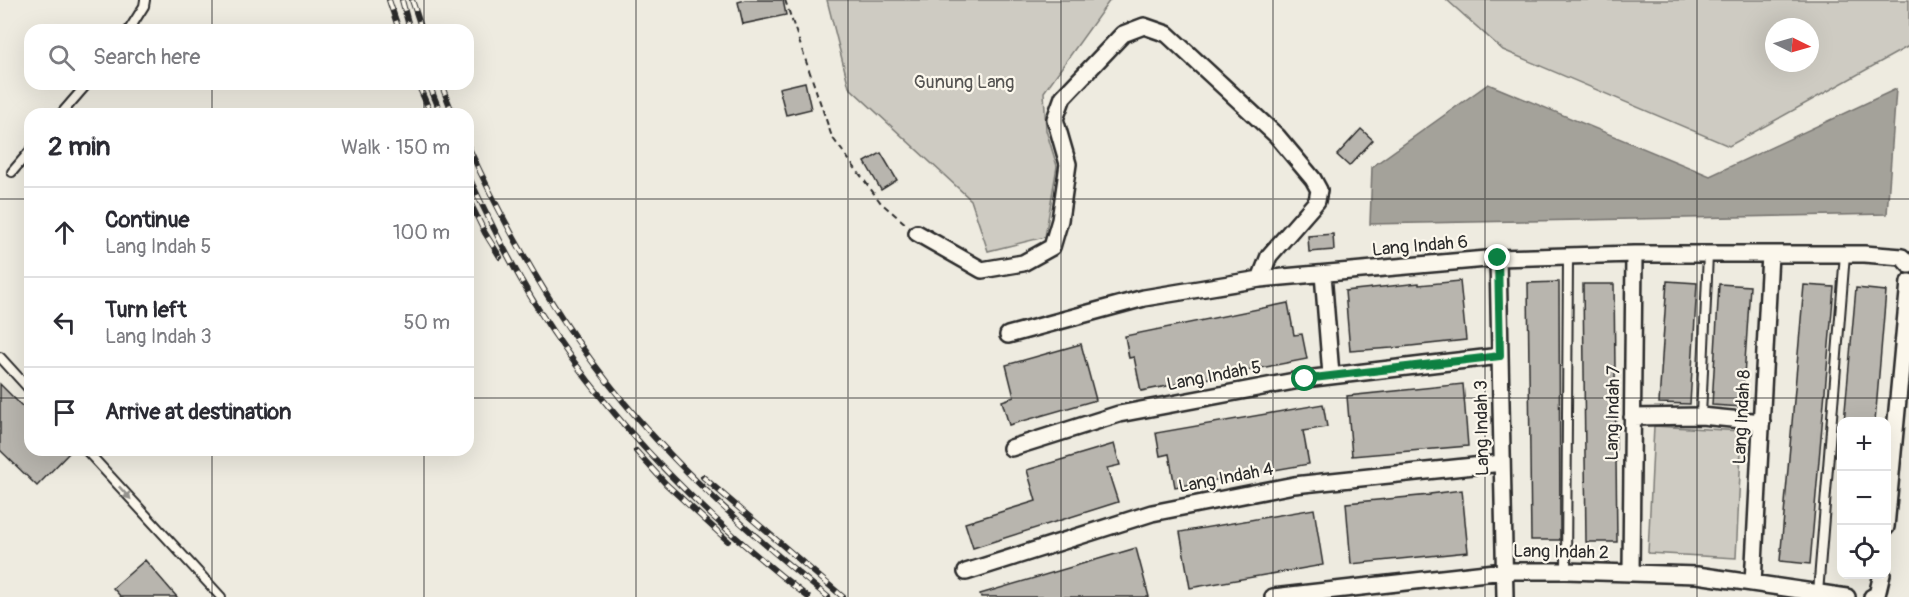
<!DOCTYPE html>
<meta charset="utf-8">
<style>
:root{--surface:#fff;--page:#f7f7f7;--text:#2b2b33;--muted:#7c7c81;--line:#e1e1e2}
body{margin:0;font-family:Pangolin,sans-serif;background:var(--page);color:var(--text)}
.controls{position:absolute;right:18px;bottom:18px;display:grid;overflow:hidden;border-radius:12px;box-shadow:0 6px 24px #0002}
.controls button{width:54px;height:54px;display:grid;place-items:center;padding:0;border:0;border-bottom:2px solid var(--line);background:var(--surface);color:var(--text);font:30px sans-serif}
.compass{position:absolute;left:1765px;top:18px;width:54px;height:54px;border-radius:50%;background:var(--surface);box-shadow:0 6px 24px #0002;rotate:95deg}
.stop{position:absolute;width:18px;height:18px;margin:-14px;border:4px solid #0b8043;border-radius:50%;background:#fff}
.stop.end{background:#0b8043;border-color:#fff;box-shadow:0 2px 6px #0008}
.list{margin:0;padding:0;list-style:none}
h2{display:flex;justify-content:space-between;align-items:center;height:78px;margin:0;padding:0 24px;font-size:26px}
h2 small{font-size:20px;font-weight:400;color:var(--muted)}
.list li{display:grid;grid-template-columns:39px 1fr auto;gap:18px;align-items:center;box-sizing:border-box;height:90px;padding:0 24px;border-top:2px solid var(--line)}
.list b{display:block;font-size:22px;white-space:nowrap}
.list p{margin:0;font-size:20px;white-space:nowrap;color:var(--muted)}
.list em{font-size:20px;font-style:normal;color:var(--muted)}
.icon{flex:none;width:33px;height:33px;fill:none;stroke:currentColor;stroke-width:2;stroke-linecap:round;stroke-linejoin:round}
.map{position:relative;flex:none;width:1909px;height:597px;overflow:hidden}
.search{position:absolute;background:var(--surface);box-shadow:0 6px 24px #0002;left:24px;top:24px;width:450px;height:66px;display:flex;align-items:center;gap:15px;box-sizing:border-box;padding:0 21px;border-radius:18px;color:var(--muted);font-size:22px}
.panel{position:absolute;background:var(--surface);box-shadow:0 6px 24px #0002;left:24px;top:108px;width:450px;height:348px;border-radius:18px}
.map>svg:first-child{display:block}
</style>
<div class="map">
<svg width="1909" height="597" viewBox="0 0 1909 597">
<rect width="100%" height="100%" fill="#eeebe0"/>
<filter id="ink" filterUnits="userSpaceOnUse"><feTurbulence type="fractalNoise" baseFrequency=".0167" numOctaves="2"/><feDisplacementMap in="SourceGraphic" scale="12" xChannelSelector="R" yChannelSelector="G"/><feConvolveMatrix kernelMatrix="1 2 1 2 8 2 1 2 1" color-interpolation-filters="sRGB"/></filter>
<g filter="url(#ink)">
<!-- green -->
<path fill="#cecbc2" stroke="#7c7b76" stroke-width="1.5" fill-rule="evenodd" d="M827 0H1110L1044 92 1046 130 1057 166 1045 237 988 251 971 200 849 87Z
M1447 0H1909V46L1729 146 1503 50ZM1774 27H1810V63H1774Z
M1654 426 1742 431 1736 558 1648 553Z"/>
<!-- water -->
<path fill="#a4a29a" stroke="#74726e" stroke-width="1.5" d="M1488 84 1710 176 1896 89 1887 214 1370 224 1372 167Z"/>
<!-- building -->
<path fill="#b8b5ae" stroke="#2b2b2b" stroke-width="1.5" d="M745 0H783L786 15 743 24 738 2Z
M805 82 811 109 786 115 779 88Z
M1361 129 1373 140 1349 166 1337 155Z
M881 153 897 180 881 190 865 162Z
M1333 234 1334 250 1309 252 1308 236Z
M1460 281 1466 340 1392 348 1350 351 1345 291 1419 283V285Z
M1667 281 1697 283 1690 404 1659 403Z
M1559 282 1560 540H1531L1528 283Z
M1583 284H1614L1617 542H1586Z
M1719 284 1750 286 1742 407 1712 405Z
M1804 285 1834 287 1810 564 1780 561Z
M1856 288 1886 291 1875 422H1844Z
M1288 303 1294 335 1302 334 1307 359 1141 391 1134 357 1129 358 1125 336Z
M1081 344 1096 400 1009 425 1002 401 1014 397 1006 365Z
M0 384 30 414V450H72L37 486 0 450Z
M1463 384 1468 446 1352 456 1347 396Z
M1323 404 1327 427 1303 431 1309 464 1175 487 1169 454 1160 456 1156 433Z
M1114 444 1120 465 1107 468 1118 502 973 548 965 523 1036 501 1027 470Z
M1462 490 1468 552 1351 564 1346 503 1430 495V494Z
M1314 509 1323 565 1190 588 1180 532Z
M1136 548 1149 597H981L980 594Z
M145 560 177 597H121L113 588Z"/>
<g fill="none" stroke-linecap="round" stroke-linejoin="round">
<defs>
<path id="lane" d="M129 30 144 6 145 0
M61 114 87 84
M12 172 30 151
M0 357 30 390
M1701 416 1708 254
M86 450 221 597
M1566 571 1568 257
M1818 593 1845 254"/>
<path id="street" d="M917 233 982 270 1023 263 1052 247 1060 220 1068 164 1055 119 1063 97 1123 34 1144 26 1167 34 1277 136 1313 179 1319 190 1317 201 1269 256 1260 279
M1498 258 1505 597
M1323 274 1331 375
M1008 335 1144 298 1260 279 1498 258 1634 254H1864L1902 257 1909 265
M1632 417 1701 416 1762 422
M1011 448 1119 414 1305 379 1500 356
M1886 527 1909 282
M966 572 1152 513 1294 485 1502 463
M1631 573 1634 254
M1753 583 1770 254
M1273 597 1504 571H1566L1697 575 1847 597
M1872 597 1877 595 1882 574"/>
</defs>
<!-- lane casing -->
<use href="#lane" stroke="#2b2b2b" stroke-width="12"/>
<!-- street casing -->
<use href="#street" stroke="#2b2b2b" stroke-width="20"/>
<!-- path -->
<path stroke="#2b2b2b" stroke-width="2" stroke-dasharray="6 4.5" stroke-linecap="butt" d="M785 0 832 137 881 203 907 225"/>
<!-- lane -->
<use href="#lane" stroke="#fbf7ec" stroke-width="8"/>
<!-- street -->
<use href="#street" stroke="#fbf7ec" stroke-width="15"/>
<defs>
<path id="rail" d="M389 0 399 30
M402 0 410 30
M412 0 422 30
M418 84 431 114
M429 84 441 114
M441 84 453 114
M468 146C513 244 568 339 639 420 695 485 761 543 828 597
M468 175C493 228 520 283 553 332 621 433 711 522 808 597
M468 198 485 233 500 257
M636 451 666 484 728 541
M703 477 843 597"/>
</defs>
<!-- rail casing -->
<use href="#rail" stroke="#2b2b2b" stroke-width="6"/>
<!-- rail -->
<use href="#rail" stroke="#fbf7ec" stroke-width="4" stroke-dasharray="11" stroke-linecap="butt"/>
</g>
<!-- one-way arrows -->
<defs><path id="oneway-solid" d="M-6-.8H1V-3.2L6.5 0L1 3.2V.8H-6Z" transform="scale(1.5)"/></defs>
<use fill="#93918c" href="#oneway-solid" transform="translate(125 493) rotate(47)"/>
</g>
<g fill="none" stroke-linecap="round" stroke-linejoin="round" filter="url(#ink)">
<!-- route -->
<path stroke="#0b8043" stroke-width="8" d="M1305 379 1500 356 1498 258"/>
</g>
<!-- grid -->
<path fill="none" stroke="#2b2b2b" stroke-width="1.5" stroke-opacity="0.55" d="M212 0V30M424 0V30M636 0V597M848 0V597M1061 0V597M1273 0V597M1485 0V597M1697 0V597M212 84V114M424 84V114M0 199H30M468 199H1909M0 398H30M468 398H1909M212 450V597M424 450V597"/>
<g text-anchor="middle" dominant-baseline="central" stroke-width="4.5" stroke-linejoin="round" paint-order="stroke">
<!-- park labels -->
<g font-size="18" fill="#545351" stroke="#fbf7ec">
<text x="964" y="82">Gunung Lang</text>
</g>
<!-- street labels -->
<g font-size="18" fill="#2b2b2b" stroke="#fbf7ec">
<text transform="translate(1420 246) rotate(-5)">Lang Indah 6</text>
<text transform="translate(1214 376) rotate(-11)">Lang Indah 5</text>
<text transform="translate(1613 413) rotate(-89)">Lang Indah 7</text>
<text transform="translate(1742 417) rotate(-87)">Lang Indah 8</text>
<text transform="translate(1482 428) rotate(-91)">Lang Indah 3</text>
<text transform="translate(1226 478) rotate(-11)">Lang Indah 4</text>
<text transform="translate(1561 552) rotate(1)">Lang Indah 2</text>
</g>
</g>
</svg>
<div class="controls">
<button>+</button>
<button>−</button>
<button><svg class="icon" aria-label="locate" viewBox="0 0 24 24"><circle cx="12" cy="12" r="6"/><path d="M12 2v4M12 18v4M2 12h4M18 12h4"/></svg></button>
</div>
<svg class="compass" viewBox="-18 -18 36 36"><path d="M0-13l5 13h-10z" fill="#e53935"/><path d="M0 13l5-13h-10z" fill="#7c7c81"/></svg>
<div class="stop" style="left:1305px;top:379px"></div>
<div class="stop end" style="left:1498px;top:258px"></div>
<div class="search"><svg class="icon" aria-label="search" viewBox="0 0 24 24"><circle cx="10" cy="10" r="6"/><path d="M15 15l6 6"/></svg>Search here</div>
<section class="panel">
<h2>2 min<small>Walk · 150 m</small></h2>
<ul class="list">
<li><svg class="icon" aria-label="ahead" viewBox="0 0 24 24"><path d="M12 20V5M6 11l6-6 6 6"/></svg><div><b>Continue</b><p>Lang Indah 5</p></div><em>100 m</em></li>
<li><svg class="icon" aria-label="left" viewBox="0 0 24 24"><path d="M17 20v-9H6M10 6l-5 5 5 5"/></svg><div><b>Turn left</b><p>Lang Indah 3</p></div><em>50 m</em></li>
<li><svg class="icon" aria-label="arrive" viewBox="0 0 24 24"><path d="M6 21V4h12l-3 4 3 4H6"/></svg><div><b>Arrive at destination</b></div></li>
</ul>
</section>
</div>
